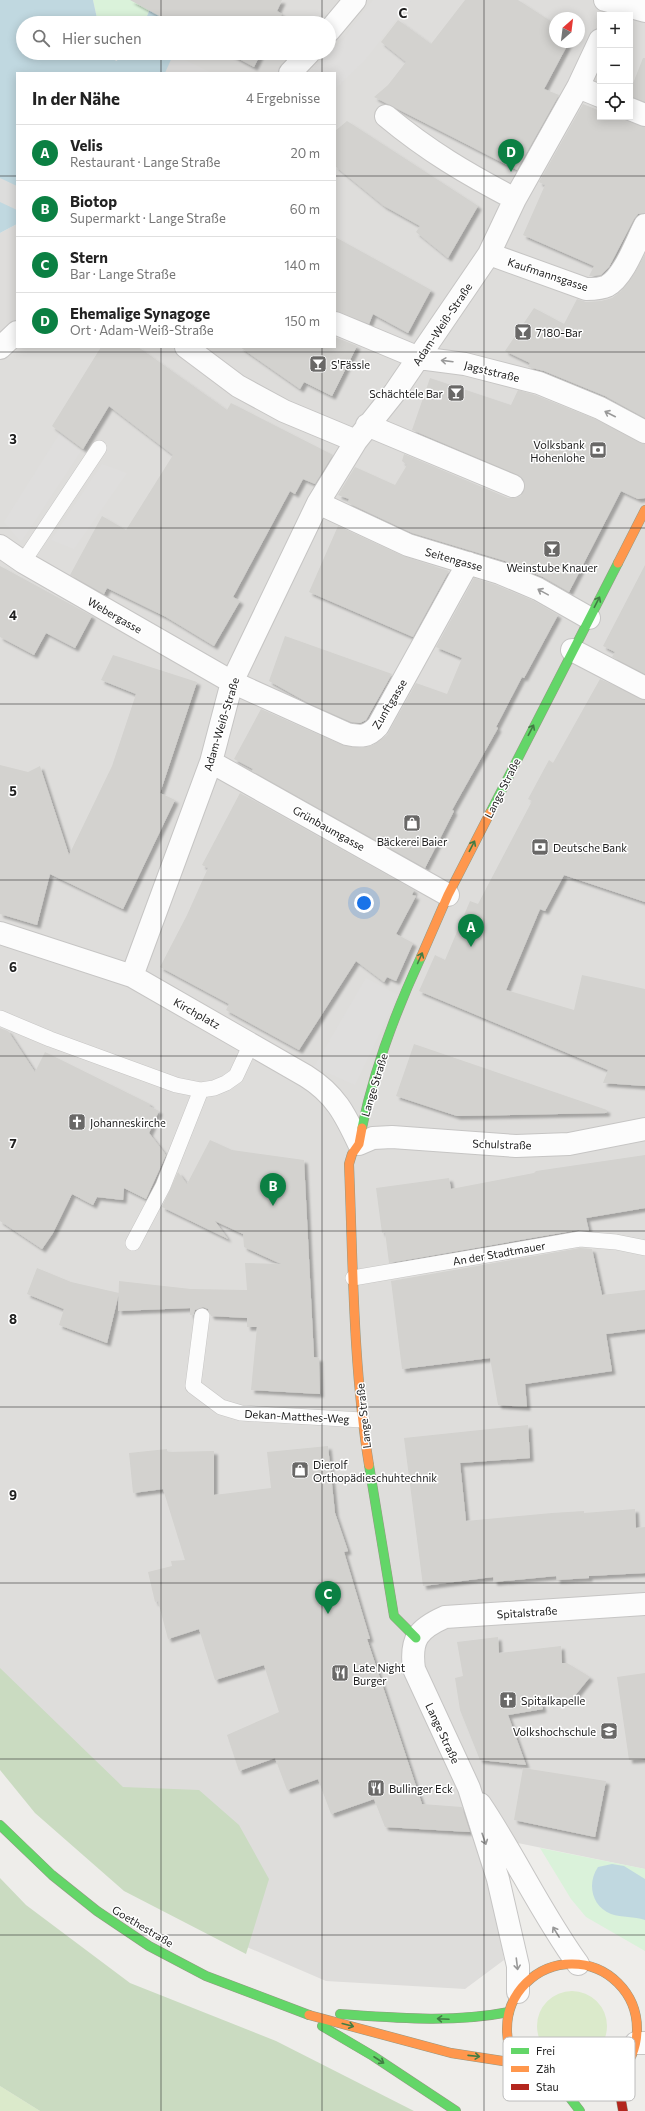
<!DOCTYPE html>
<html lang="de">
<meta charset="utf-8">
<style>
:root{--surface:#fff;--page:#f2f2f2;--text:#222;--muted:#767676;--line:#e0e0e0;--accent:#0b8043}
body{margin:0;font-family:Commissioner,sans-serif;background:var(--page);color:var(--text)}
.controls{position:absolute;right:12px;top:12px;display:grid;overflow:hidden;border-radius:0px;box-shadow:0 2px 10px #0003}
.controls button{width:36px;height:36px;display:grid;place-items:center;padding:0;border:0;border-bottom:1px solid var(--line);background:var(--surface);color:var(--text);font:20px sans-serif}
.compass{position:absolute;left:549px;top:12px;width:36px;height:36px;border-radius:50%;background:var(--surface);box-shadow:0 2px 10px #0003;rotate:28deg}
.you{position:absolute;left:364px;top:903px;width:14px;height:14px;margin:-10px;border:3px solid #fff;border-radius:50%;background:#1a73e8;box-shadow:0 0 0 6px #1a73e833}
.badge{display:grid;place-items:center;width:26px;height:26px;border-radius:50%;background:var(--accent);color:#fff;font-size:13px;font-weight:700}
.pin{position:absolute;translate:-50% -33px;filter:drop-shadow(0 1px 2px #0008)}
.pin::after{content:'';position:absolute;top:21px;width:14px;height:12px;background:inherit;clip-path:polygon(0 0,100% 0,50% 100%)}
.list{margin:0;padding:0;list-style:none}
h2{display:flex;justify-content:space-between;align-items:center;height:52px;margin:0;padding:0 16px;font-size:17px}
h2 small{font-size:13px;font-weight:400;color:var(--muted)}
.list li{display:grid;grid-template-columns:26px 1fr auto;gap:12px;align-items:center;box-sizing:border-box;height:56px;padding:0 16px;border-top:1px solid var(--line)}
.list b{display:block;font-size:15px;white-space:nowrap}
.list p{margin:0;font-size:13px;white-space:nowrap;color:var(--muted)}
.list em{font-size:13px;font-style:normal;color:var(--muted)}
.icon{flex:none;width:22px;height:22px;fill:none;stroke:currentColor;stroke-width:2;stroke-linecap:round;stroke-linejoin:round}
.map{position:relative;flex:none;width:645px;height:2111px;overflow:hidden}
.search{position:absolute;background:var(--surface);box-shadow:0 2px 10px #0003;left:16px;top:16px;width:320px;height:44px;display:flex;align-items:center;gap:10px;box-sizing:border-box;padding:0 14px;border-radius:22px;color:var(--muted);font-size:15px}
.panel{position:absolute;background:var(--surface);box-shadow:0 2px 10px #0003;left:16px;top:72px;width:320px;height:276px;border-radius:0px}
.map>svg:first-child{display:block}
</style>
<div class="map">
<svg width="645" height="2111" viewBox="0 0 645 2111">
<defs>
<filter id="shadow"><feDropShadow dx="3.5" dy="3.5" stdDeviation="1" flood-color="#0004"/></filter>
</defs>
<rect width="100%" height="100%" fill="#eeedea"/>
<!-- residential -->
<path fill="#dedddb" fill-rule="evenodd" d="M201 0H645V1869L483 1836 504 1960 465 1989 326 1981 205 1929 0 1738V233L17 224V347H335V73H165L174 53H329V23H187ZM600 15H630V117H600ZM555 18H579V42H555Z"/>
<!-- grass -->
<path fill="#dbeacb" d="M537 2026a35 35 0 1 1 70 0a35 35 0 1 1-70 0Z
M0 2086 40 2111H0Z"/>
<!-- forest -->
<path fill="#cadbc1" d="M0 1668 123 1787 199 1790 239 1825 269 1879 246 1954 124 1891 35 1813 0 1770Z
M0 1878 26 1905 130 1983 276 2041 414 2111H40L0 2086Z"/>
<!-- park -->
<path fill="#daf2da" d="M93 0H154L144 23H98Z
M540 1848 645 1869V1951L586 1917 571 1899Z"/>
<!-- parking -->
<path fill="#dfdedd" d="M373 0H411L366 59 335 89V73H308L342 41Z
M173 54 210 72V73H165Z
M60 433 81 451 21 542 4 522Z
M102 464 127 473 74 549 51 540Z
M366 978 398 995 355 1085 314 1067Z"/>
<!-- water -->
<path fill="#c0d8e0" d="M0 0H93L98 23H23V53H110L116 61 129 53H174L165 73H17V224L0 233Z
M154 0 187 23H144Z
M612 1864 624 1866 645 1879V1920C634 1916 622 1918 611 1914 591 1906 587 1883 598 1867Z"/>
<!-- pier -->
<path fill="#dddddc" d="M0 178 17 186V210L0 202Z"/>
<!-- building -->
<path fill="#d3d2cf" filter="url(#shadow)" d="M130 0H282L277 11 282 14 277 23H172Z
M465 0H518L555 24V42H569L544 89 559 95 517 170 374 97 388 85 406 62 381 42 398 20 431 44Z
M228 53H261L254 67Z
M643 58H645V102L630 97V91Z
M583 104 600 111V117H620L645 127V213L638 214 634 219 609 267 601 275 593 276H589L594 266 523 235 545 185 539 182Z
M347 121 478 206 448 258 416 232 420 226 384 206 335 166V131Z
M335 237 431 290 408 333 373 314 369 324 335 311Z
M645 254V418L605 396 544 371 528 367 530 363 505 351 534 308 564 324 577 299 586 302 601 301 612 298 621 291 634 274Z
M335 337 357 346 332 396 304 382 300 389 240 347H335Z
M101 347H138L227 410 231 403 333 455 315 484 303 479 295 494 290 491 233 597 240 601 214 646 166 617 107 588 104 594 70 575 102 516 126 530 173 455 109 406 83 449 52 426Z
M430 378 511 405 518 390 535 395 595 419 645 444V498L638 499 621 491 569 592 543 577 505 561 412 533 348 503 349 499 338 495 355 467 395 485 407 465 402 461 404 454 508 498H515L521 496 525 485 523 479 518 475 412 430Z
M338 526 403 556 449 571 413 637 309 592Z
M645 565V674L612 657 615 652 603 646Z
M0 566 92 616 75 648 46 633 34 655 0 637Z
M474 578 496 585 532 600 558 615 524 678 522 677 496 727 498 728 452 810 454 811 425 868 252 771 253 769 234 759 261 709 342 745 362 748 373 745 387 735 416 683 447 694 462 658 436 647Z
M285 636 392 674 366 720 360 723 351 722 310 704 269 681Z
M113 655 197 682 160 793 175 800 123 909 50 874 37 925 0 914V765L28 772 40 766 69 855 112 766 136 694 101 680Z
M600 679 645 700V902L564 875 545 911 540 909 506 990 574 1010 582 975 645 989V1086L603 1083 608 1070 419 991 435 955 445 960 470 901 478 904 532 801 528 799 549 760 553 763Z
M240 793 414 890 412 895 416 896 396 934 413 943 396 981 387 977 384 982 356 961 299 1050 226 1010 229 1004 160 967 187 915 208 868 202 865Z
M0 1028 8 1031 35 1072 45 1052 150 1104 149 1106 159 1111 149 1133 166 1155 146 1199 124 1188 123 1200 97 1197 93 1205 72 1194 53 1233 42 1249 0 1221Z
M414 1044 607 1110 606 1113 457 1116 396 1096Z
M210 1140 232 1150 304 1160 314 1357 319 1358 320 1394 251 1390 257 1327H247V1318L211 1316 208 1309 203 1307 195 1310 193 1315H190V1308L118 1311 119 1281 191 1289 247 1290 245 1263 281 1264 244 1247 243 1234 215 1221 228 1239 162 1207 178 1172 187 1184Z
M645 1155V1208L586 1218 589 1231 578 1230 389 1263 385 1232 382 1233 376 1188 449 1178 451 1189 534 1173 536 1171Z
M580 1248 592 1249 602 1295 645 1290V1329L606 1334 612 1371 525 1384 527 1407 498 1405 490 1358 402 1369 391 1281Z
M37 1268 71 1282 119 1293 107 1343 59 1325 64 1309 27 1294Z
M528 1425 530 1458 460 1463 466 1521 552 1513 584 1511V1513L635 1509 636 1528 645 1527V1573L589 1576V1578L557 1580 556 1576 494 1582 493 1577 423 1586 404 1438Z
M328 1446 335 1513 348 1551 344 1552 370 1639H367L422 1804 462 1807 470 1832 385 1827 374 1799 331 1814 318 1779 287 1790 275 1758 239 1771 227 1735 279 1712 264 1665 215 1680 199 1629 168 1639 158 1601 155 1602 148 1572 172 1566 171 1561 185 1560 163 1489 133 1493 129 1453 167 1449V1452L214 1451V1495L271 1488 267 1452Z
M498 1637 499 1653 561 1646 562 1663H567L590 1677 573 1698 541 1701 543 1709 508 1715 526 1765 480 1760 460 1710 455 1678 463 1676 457 1642Z
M645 1673V1759L629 1760 617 1677Z
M523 1768 606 1781 595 1837 514 1820Z"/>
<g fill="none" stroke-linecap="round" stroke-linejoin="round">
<defs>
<path id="lane" d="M23 562 99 448
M0 1018 50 1039 176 1085 201 1090 214 1088 226 1083 236 1076 251 1044
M133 1243 163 1186 201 1090
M353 1278 580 1239 616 1242 645 1248
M202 1316 193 1386 221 1407 241 1413 362 1420"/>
<path id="street" d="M605 0 645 11
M329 31 355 0
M290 73 309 53
M578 87 600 96
M630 109 645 115
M386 116C428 151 467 174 515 199
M489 254 586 289C593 289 601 289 607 286 624 277 636 242 645 225
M335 323 419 358 465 364 539 383 600 408 645 432
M186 347 238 386 284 411 356 441
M0 348 17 332
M367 425 513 486
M318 503 408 545 500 573 538 589 589 618
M0 546 23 562 232 682 347 734C361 737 368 737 378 726L468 563
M572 650 645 688
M211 762 448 895
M0 933 132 976 306 1076C335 1094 345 1114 359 1144L373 1138 392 1137 516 1146 569 1144 645 1129
M132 976 211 762 232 682 318 503 356 441 395 392 489 254 515 199 578 87 600 40
M480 1804C515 1856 541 1913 578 1964
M518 1992V1966L498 1879 469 1788 414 1669C410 1639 418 1629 445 1617L645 1604
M636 2043H645"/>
<path id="fast" d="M490 813 618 563
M362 1128C374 1069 396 1011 421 957
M369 1465 394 1616 416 1638
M0 1825 52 1875 97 1911 149 1946 206 1976 309 2015
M340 2014C397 2018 453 2023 509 2012
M322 2026 373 2056 456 2111
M567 2094 580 2111"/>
<path id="slow" d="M618 563 645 510
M421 957 448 895 490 813
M362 1128 359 1144 352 1154 349 1164C353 1264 353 1366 369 1465
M507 2029a65 65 0 1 1 130 0a65 65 0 1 1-130 0Z
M309 2015 451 2053 516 2063"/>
<path id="jam" d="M617 2077 623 2111"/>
</defs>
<!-- lane casing -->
<use href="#lane" stroke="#c6c5c4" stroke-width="16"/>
<!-- street casing -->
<use href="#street" stroke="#c6c5c4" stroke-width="24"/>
<!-- fast casing -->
<use href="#fast" stroke="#959883" stroke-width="10"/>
<!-- slow casing -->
<use href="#slow" stroke="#959883" stroke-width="10"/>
<!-- jam casing -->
<use href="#jam" stroke="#959883" stroke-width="10"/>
<!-- lane -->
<use href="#lane" stroke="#fcfcfc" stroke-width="15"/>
<!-- street -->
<use href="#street" stroke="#fcfcfc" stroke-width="22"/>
<!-- fast -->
<use href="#fast" stroke="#63d668" stroke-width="9"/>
<!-- slow -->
<use href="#slow" stroke="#ff974d" stroke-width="9"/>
<!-- jam -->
<use href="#jam" stroke="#b3261e" stroke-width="9"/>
</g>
<!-- one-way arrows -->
<defs><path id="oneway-shaft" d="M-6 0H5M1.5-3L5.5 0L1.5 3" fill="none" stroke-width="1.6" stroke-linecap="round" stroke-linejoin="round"/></defs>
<g stroke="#999">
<use href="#oneway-shaft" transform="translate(447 361) rotate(-173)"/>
<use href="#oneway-shaft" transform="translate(610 414) rotate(-153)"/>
<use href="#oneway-shaft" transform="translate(543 592) rotate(-151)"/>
<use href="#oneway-shaft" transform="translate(484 1839) rotate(71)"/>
<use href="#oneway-shaft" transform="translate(556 1932) rotate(-122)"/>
<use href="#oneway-shaft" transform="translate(517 1964) rotate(83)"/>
</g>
<g stroke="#427c44">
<use href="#oneway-shaft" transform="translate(597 602) rotate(-63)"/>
<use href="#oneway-shaft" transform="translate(531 730) rotate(-63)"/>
<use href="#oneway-shaft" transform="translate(472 846) rotate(-63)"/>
<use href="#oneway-shaft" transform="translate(420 958) rotate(-66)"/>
<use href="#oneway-shaft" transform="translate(443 2019) rotate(-177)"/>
<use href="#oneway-shaft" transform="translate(348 2025) rotate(15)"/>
<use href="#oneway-shaft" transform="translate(474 2056) rotate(6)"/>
<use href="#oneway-shaft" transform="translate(379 2060) rotate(33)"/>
</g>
<!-- grid -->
<path fill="none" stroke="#212121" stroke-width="1" stroke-opacity="0.55" d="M161 0V23M322 0V23M484 0V2111M161 53V73M322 53V73M0 176H17M335 176H645M161 347V2111M322 347V2111M0 352H645M0 528H645M0 704H645M0 880H645M0 1056H645M0 1231H645M0 1407H645M0 1583H645M0 1759H645M0 1935H645"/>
<!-- icons -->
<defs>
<symbol id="bar-square" viewBox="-11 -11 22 22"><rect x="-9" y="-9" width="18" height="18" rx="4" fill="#696867" stroke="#fff"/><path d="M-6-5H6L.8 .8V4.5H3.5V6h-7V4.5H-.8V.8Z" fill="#fff"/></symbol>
<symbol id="bank-square" viewBox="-11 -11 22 22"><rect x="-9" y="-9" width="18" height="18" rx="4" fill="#696867" stroke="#fff"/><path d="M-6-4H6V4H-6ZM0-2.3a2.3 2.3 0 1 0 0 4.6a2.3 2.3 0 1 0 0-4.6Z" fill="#fff"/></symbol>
<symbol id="shop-square" viewBox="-11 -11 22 22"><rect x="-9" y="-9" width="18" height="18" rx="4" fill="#696867" stroke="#fff"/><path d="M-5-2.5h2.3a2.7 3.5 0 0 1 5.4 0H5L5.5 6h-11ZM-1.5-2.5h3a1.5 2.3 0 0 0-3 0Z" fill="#fff"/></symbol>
<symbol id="church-square" viewBox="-11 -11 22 22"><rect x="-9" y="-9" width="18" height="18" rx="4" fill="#696867" stroke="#fff"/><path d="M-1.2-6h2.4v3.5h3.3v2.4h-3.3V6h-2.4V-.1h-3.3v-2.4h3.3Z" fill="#fff"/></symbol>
<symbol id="restaurant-square" viewBox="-11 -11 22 22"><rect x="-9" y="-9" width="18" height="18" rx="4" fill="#696867" stroke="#fff"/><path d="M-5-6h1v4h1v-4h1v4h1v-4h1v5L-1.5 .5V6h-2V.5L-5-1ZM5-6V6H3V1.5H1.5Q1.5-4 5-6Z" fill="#fff"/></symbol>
<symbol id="university-square" viewBox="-11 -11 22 22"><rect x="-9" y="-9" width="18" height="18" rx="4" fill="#696867" stroke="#fff"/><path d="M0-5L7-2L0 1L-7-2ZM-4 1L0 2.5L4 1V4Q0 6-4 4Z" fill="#fff"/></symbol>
</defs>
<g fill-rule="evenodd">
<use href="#bar-square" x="513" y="322" width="20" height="20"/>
<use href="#bar-square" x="308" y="354" width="20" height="20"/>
<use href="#bar-square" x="446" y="383" width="20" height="20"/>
<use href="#bank-square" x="588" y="440" width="20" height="20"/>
<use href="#bar-square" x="542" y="539" width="20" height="20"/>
<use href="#shop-square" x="402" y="813" width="20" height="20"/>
<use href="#bank-square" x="530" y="837" width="20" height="20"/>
<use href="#church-square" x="67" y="1112" width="20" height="20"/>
<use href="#shop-square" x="290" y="1460" width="20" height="20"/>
<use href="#restaurant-square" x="330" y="1663" width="20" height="20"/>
<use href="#church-square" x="498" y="1690" width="20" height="20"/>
<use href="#university-square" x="599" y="1721" width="20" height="20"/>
<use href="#restaurant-square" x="366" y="1778" width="20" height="20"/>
</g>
<g text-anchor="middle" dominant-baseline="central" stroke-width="3" stroke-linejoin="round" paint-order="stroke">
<!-- street labels -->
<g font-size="11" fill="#212121" stroke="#fff">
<text transform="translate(548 274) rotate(18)">Kaufmannsgasse</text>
<text transform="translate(442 324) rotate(-56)">Adam-Weiß-Straße</text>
<text transform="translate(492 371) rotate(14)">Jagststraße</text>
<text transform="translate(454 559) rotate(16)">Seitengasse</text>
<text transform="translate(115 615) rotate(30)">Webergasse</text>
<text transform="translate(389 704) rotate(-59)">Zunftgasse</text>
<text transform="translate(221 724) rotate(-73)">Adam-Weiß-Straße</text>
<text transform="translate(502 788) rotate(-63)">Lange Straße</text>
<text transform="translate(329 828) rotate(29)">Grünbaumgasse</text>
<text transform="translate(197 1013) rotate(29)">Kirchplatz</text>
<text transform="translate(374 1085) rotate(-73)">Lange Straße</text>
<text transform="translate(502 1144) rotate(2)">Schulstraße</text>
<text transform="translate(499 1253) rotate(-10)">An der Stadtmauer</text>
<text transform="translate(297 1416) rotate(3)">Dekan-Matthes-Weg</text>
<text transform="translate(363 1416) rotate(-96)">Lange Straße</text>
<text transform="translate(527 1612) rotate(-4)">Spitalstraße</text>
<text transform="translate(443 1733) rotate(65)">Lange Straße</text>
<text transform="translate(143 1926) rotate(31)">Goethestraße</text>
</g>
<!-- poi labels -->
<g font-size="11" fill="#212121" stroke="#fff" text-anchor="start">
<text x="536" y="332">7180-Bar</text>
<text x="331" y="364">S'Fässle</text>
<text x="443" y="393" text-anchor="end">Schächtele Bar</text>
<text x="585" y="444" text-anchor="end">Volksbank<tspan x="585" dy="13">Hohenlohe</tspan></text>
<text x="552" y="567" text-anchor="middle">Weinstube Knauer</text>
<text x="412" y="841" text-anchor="middle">Bäckerei Baier</text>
<text x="553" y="847">Deutsche Bank</text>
<text x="90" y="1122">Johanneskirche</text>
<text x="313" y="1464">Dierolf<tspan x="313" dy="13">Orthopädieschuhtechnik</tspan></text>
<text x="353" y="1667">Late Night<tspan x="353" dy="13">Burger</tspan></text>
<text x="521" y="1700">Spitalkapelle</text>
<text x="596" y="1731" text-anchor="end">Volkshochschule</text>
<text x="389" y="1788">Bullinger Eck</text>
</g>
</g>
<!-- legend -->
<rect x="503" y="2037" width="132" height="64" rx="6" fill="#fff" stroke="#bcbcbc" stroke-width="1"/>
<rect x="511" y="2048" width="18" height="6" fill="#63d668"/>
<rect x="511" y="2066" width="18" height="6" fill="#ff974d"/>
<rect x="511" y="2084" width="18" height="6" fill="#b3261e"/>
<g font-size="11" fill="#212121">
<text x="536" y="2055">Frei</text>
<text x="536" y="2073">Zäh</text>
<text x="536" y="2091">Stau</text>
</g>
<g font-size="13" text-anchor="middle" font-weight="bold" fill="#212121" stroke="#fff" stroke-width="3" stroke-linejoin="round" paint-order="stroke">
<text x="403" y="18">C</text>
<text x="13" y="444">3</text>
<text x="13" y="620">4</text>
<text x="13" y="796">5</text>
<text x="13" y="972">6</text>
<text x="13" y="1148">7</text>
<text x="13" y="1324">8</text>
<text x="13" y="1500">9</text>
</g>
</svg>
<div class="controls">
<button>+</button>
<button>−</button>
<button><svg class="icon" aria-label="locate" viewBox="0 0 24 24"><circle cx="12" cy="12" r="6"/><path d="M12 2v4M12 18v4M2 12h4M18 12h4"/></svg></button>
</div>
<svg class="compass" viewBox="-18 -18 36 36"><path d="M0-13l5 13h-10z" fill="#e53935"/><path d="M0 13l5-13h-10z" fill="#767676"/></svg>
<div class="you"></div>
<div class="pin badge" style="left:471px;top:947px">A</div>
<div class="pin badge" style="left:273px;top:1206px">B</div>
<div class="pin badge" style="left:328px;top:1614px">C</div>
<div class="pin badge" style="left:511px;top:172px">D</div>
<div class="search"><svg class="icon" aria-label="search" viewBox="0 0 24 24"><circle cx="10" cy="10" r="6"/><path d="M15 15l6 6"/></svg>Hier suchen</div>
<section class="panel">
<h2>In der Nähe<small>4 Ergebnisse</small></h2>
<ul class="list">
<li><span class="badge">A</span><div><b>Velis</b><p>Restaurant · Lange Straße</p></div><em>20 m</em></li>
<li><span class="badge">B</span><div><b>Biotop</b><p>Supermarkt · Lange Straße</p></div><em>60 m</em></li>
<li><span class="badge">C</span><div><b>Stern</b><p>Bar · Lange Straße</p></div><em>140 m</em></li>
<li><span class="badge">D</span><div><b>Ehemalige Synagoge</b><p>Ort · Adam-Weiß-Straße</p></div><em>150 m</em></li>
</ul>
</section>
</div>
